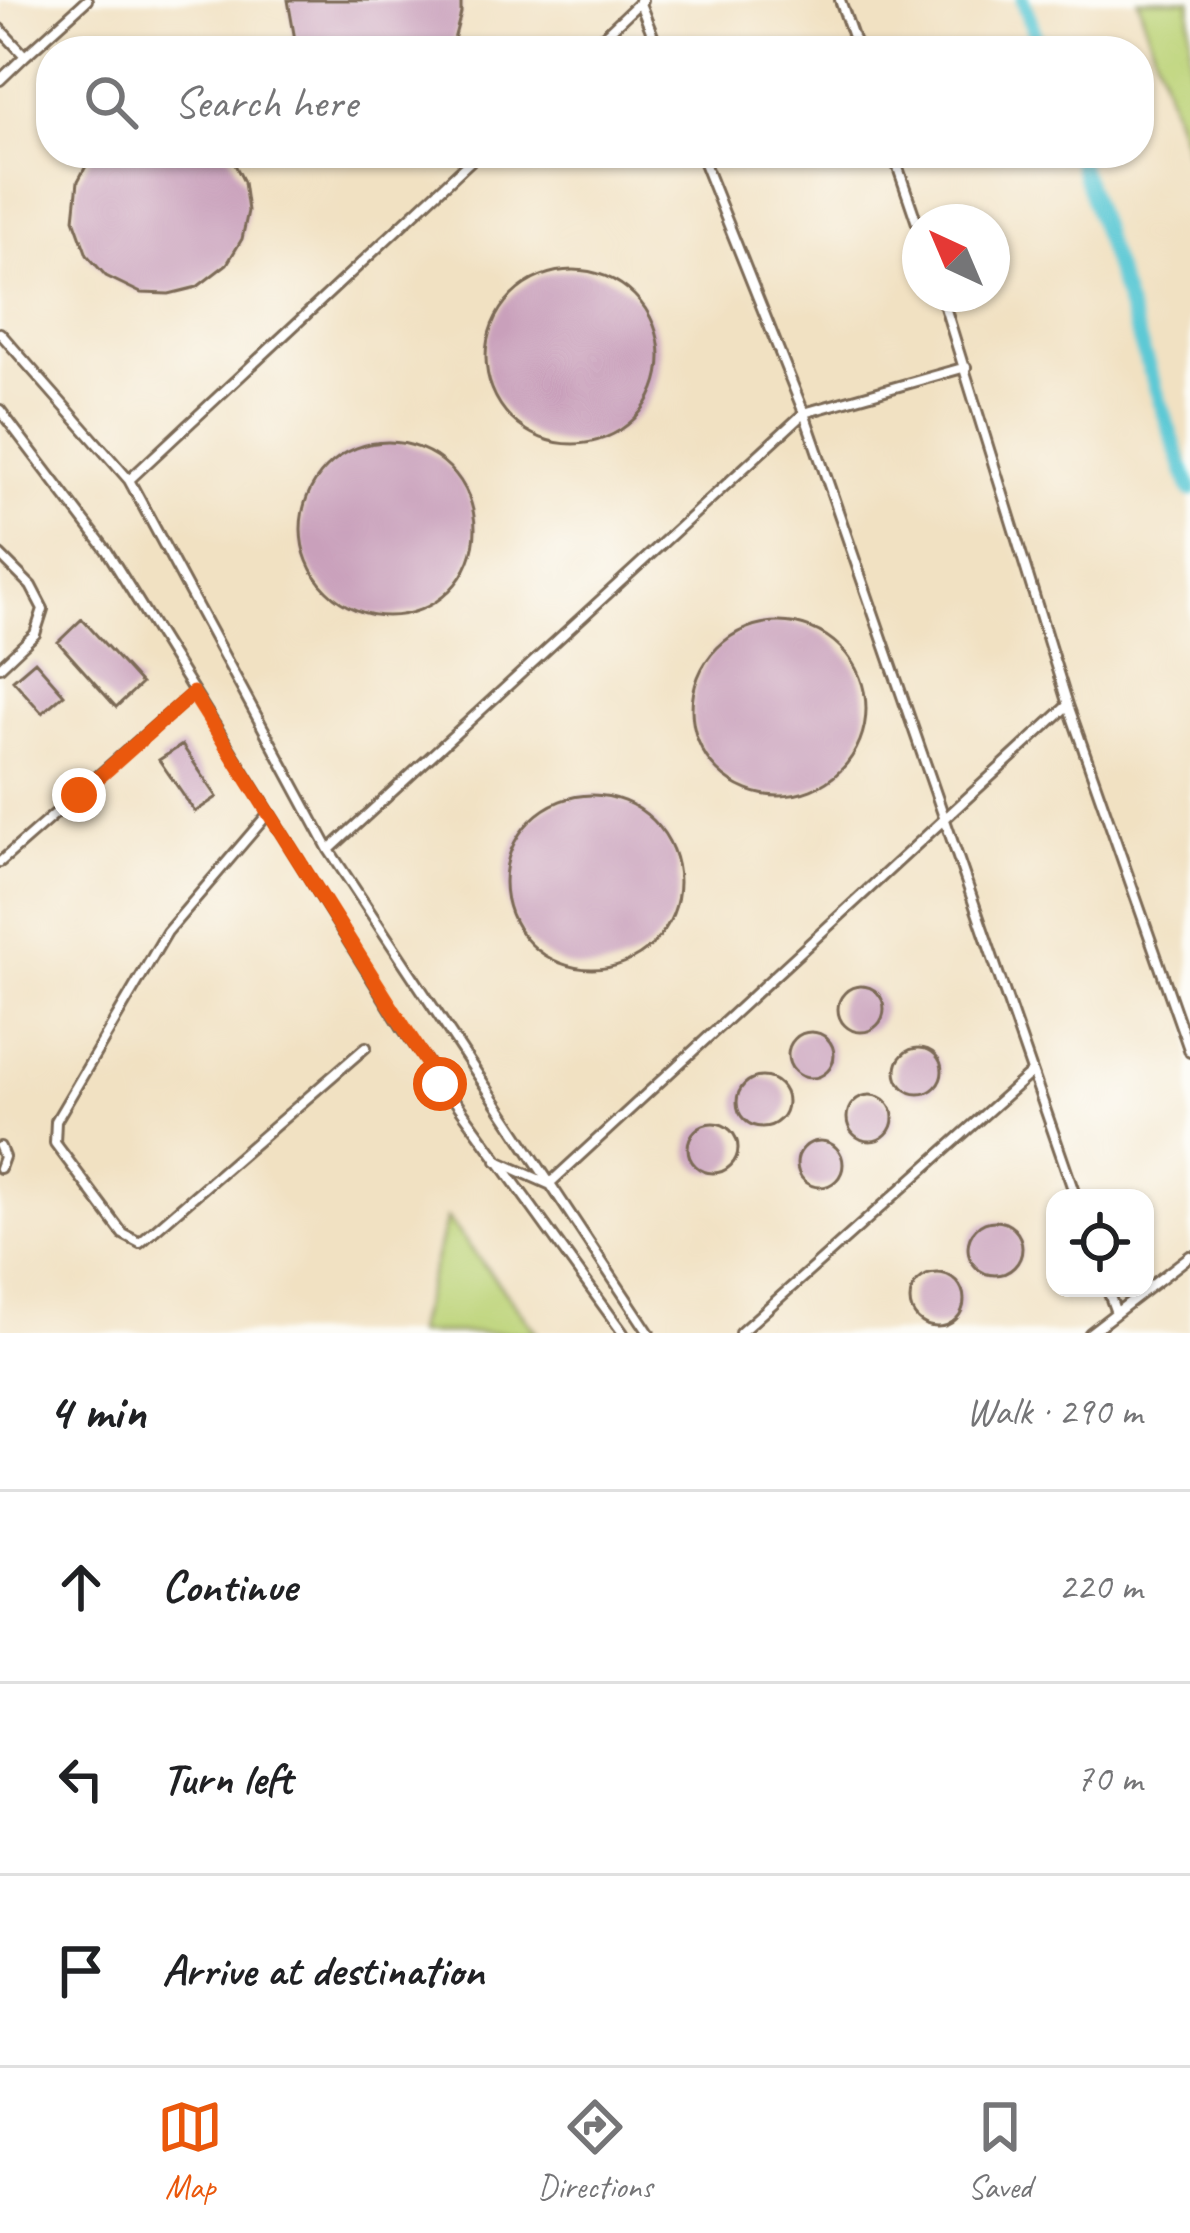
<!DOCTYPE html>
<meta charset="utf-8">
<style>
:root{--surface:#fff;--page:#f6f6f6;--text:#202124;--muted:#757577;--line:#e0e0e0;--accent:#ea580c}
body{margin:0;font-family:Caveat,sans-serif;background:var(--page);color:var(--text)}
.controls{position:absolute;right:36px;bottom:36px;display:grid;overflow:hidden;border-radius:24px;box-shadow:0 3px 9px #0004}
.controls button{width:108px;height:108px;display:grid;place-items:center;padding:0;border:0;border-bottom:3px solid var(--line);background:var(--surface);color:var(--text);font:60px sans-serif}
.compass{position:absolute;left:902px;top:204px;width:108px;height:108px;border-radius:50%;background:var(--surface);box-shadow:0 3px 9px #0004;rotate:316deg}
.stop{position:absolute;width:36px;height:36px;margin:-27px;border:9px solid #ea580c;border-radius:50%;background:#fff}
.stop.end{background:#ea580c;border-color:#fff;box-shadow:0 3px 12px #0008}
.list{margin:0;padding:0;list-style:none}
h2{display:flex;justify-content:space-between;align-items:center;height:156px;margin:0;padding:0 48px;font-size:51px}
h2 small{font-size:39px;font-weight:400;color:var(--muted)}
.list li{display:grid;grid-template-columns:78px 1fr auto;gap:36px;align-items:center;box-sizing:border-box;height:192px;padding:0 48px;border-top:3px solid var(--line)}
.list b{display:block;font-size:45px;white-space:nowrap}
.list em{font-size:39px;font-style:normal;color:var(--muted)}
.icon{flex:none;width:66px;height:66px;fill:none;stroke:currentColor;stroke-width:2;stroke-linecap:round;stroke-linejoin:round}
.map{position:relative;flex:none;width:1190px;height:1333px;overflow:hidden}
.search{position:absolute;background:var(--surface);box-shadow:0 3px 9px #0004;left:36px;right:36px;top:36px;height:132px;display:flex;align-items:center;gap:30px;box-sizing:border-box;padding:0 42px;border-radius:48px;color:var(--muted);font-size:45px}
.sheet{height:732px;background:var(--surface)}
nav{display:flex;justify-content:space-around;align-items:center;box-sizing:border-box;height:168px;border-top:3px solid var(--line);background:var(--surface);font-size:33px;color:var(--muted)}
nav a{display:grid;justify-items:center;gap:6px}
nav .on{color:var(--accent)}
.map>svg:first-child{display:block}
</style>
<div class="map">
<svg width="1190" height="1333" viewBox="0 0 1190 1333">
<rect width="100%" height="100%" fill="#fdfcf7"/>
<filter id="ink" filterUnits="userSpaceOnUse"><feTurbulence type="fractalNoise" baseFrequency=".00833" numOctaves="2"/><feDisplacementMap in="SourceGraphic" scale="24" xChannelSelector="R" yChannelSelector="G"/><feConvolveMatrix kernelMatrix="1 2 1 2 8 2 1 2 1" color-interpolation-filters="sRGB"/></filter>
<filter id="wash" filterUnits="userSpaceOnUse"><feTurbulence type="fractalNoise" baseFrequency=".004" numOctaves="4" result="noise"/><feDisplacementMap in="SourceGraphic" scale="48" xChannelSelector="R" yChannelSelector="G"/><feGaussianBlur stdDeviation="2.7" result="paint"/><feColorMatrix in="noise" values="0 0 0 0 0 0 0 0 0 0 0 0 0 0 0 0 0 1.4 0 .05"/><feComposite in="paint" operator="in"/></filter>
<g filter="url(#wash)">
<rect width="100%" height="100%" fill="#f1e1c2"/>
<!-- green -->
<path fill="#bcd377" stroke="#7c7e4a" stroke-width="3" d="M1138 0H1190V164Z
M447 1218 537 1333H415Z"/>
<g fill="none" stroke-linecap="round" stroke-linejoin="round">
<!-- canal -->
<path stroke="#5dc9d5" stroke-width="15" d="M1023 0 1041 51
M1076 153 1190 490"/>
</g>
<g id="blocks">
<!-- building -->
<path fill="#c9a0bb" d="M288 0H461V13L451 51H297Z
M93 153H229L244 182 248 211 242 239 227 264 197 287 169 294 141 293 106 276 87 255 74 219 78 181Z
M486 357a87 87 0 1 1 174 0a87 87 0 1 1-174 0Z
M301 529a87 87 0 1 1 174 0a87 87 0 1 1-174 0Z
M82 619 141 684 116 707 58 642Z
M692 709a87 87 0 1 1 174 0a87 87 0 1 1-174 0Z
M35 661 64 694 42 713 13 680Z
M182 745 217 797 195 812 159 760Z
M505 882a87 87 0 1 1 174 0a87 87 0 1 1-174 0Z
M838 1009a23 23 0 1 1 46 0a23 23 0 1 1-46 0Z
M788 1055a23 23 0 1 1 46 0a23 23 0 1 1-46 0Z
M896 1071a23 23 0 1 1 46 0a23 23 0 1 1-46 0Z
M737 1102a25 25 0 1 1 50 0a25 25 0 1 1-50 0Z
M847 1118a23 23 0 1 1 46 0a23 23 0 1 1-46 0Z
M688 1148a25 25 0 1 1 50 0a25 25 0 1 1-50 0Z
M797 1164a23 23 0 1 1 46 0a23 23 0 1 1-46 0Z
M968 1248a27 27 0 1 1 54 0a27 27 0 1 1-54 0Z
M910 1300a27 27 0 1 1 54 0a27 27 0 1 1-54 0Z"/>
</g>
</g>
<g filter="url(#ink)">
<use href="#blocks" fill-opacity="0" stroke="#7b6a57" stroke-width="3"/>
<g fill="none" stroke-linecap="round" stroke-linejoin="round">
<defs>
<path id="service" d="M840 0 858 51
M639 1 659 51
M0 29 25 56 0 80
M588 51 642 0
M25 56 87 0
M700 153 804 413 1076 1198
M893 153 920 232
M0 333 129 480 329 850 649 1333
M0 410 107 551 403 1029 623 1333
M129 480 479 153
M0 555 31 586 43 609 35 634 0 667
M1068 705 1190 1052
M268 814 167 932 56 1121 55 1143 123 1234 140 1243 366 1047
M329 850 804 413 966 367
M0 862 193 693
M0 1147 4 1157 0 1168
M497 1161 549 1184 1068 705 941 294
M1116 1313 1190 1256
M740 1333 1032 1072
M1090 1333 1116 1313 1107 1288"/>
</defs>
<!-- service casing -->
<use href="#service" stroke="#7b6a57" stroke-width="14"/>
<!-- service -->
<use href="#service" stroke="#fff" stroke-width="8"/>
</g>
</g>
<g fill="none" stroke-linecap="round" stroke-linejoin="round" filter="url(#ink)">
<!-- route -->
<path stroke="#ea580c" stroke-width="15" d="M79 795 193 693 440 1084"/>
</g>
</svg>
<div class="controls">
<button><svg class="icon" aria-label="locate" viewBox="0 0 24 24"><circle cx="12" cy="12" r="6"/><path d="M12 2v4M12 18v4M2 12h4M18 12h4"/></svg></button>
</div>
<svg class="compass" viewBox="-18 -18 36 36"><path d="M0-13l5 13h-10z" fill="#e53935"/><path d="M0 13l5-13h-10z" fill="#757577"/></svg>
<div class="stop" style="left:440px;top:1084px"></div>
<div class="stop end" style="left:79px;top:795px"></div>
<div class="search"><svg class="icon" aria-label="search" viewBox="0 0 24 24"><circle cx="10" cy="10" r="6"/><path d="M15 15l6 6"/></svg>Search here</div>
</div>
<section class="sheet">
<h2>4 min<small>Walk · 290 m</small></h2>
<ul class="list">
<li><svg class="icon" aria-label="ahead" viewBox="0 0 24 24"><path d="M12 20V5M6 11l6-6 6 6"/></svg><div><b>Continue</b></div><em>220 m</em></li>
<li><svg class="icon" aria-label="left" viewBox="0 0 24 24"><path d="M17 20v-9H6M10 6l-5 5 5 5"/></svg><div><b>Turn left</b></div><em>70 m</em></li>
<li><svg class="icon" aria-label="arrive" viewBox="0 0 24 24"><path d="M6 21V4h12l-3 4 3 4H6"/></svg><div><b>Arrive at destination</b></div></li>
</ul>
</section>
<nav>
<a class="on"><svg class="icon" aria-label="map" viewBox="0 0 24 24"><path d="M3 6l6-2 6 2 6-2v14l-6 2-6-2-6 2zM9 4v14M15 6v14"/></svg>Map</a>
<a><svg class="icon" aria-label="directions" viewBox="0 0 24 24"><path d="M12 3l9 9-9 9-9-9zM9 14v-3h6M13 9l2 2-2 2"/></svg>Directions</a>
<a><svg class="icon" aria-label="saved" viewBox="0 0 24 24"><path d="M7 4h10v16l-5-4-5 4z"/></svg>Saved</a>
</nav>
